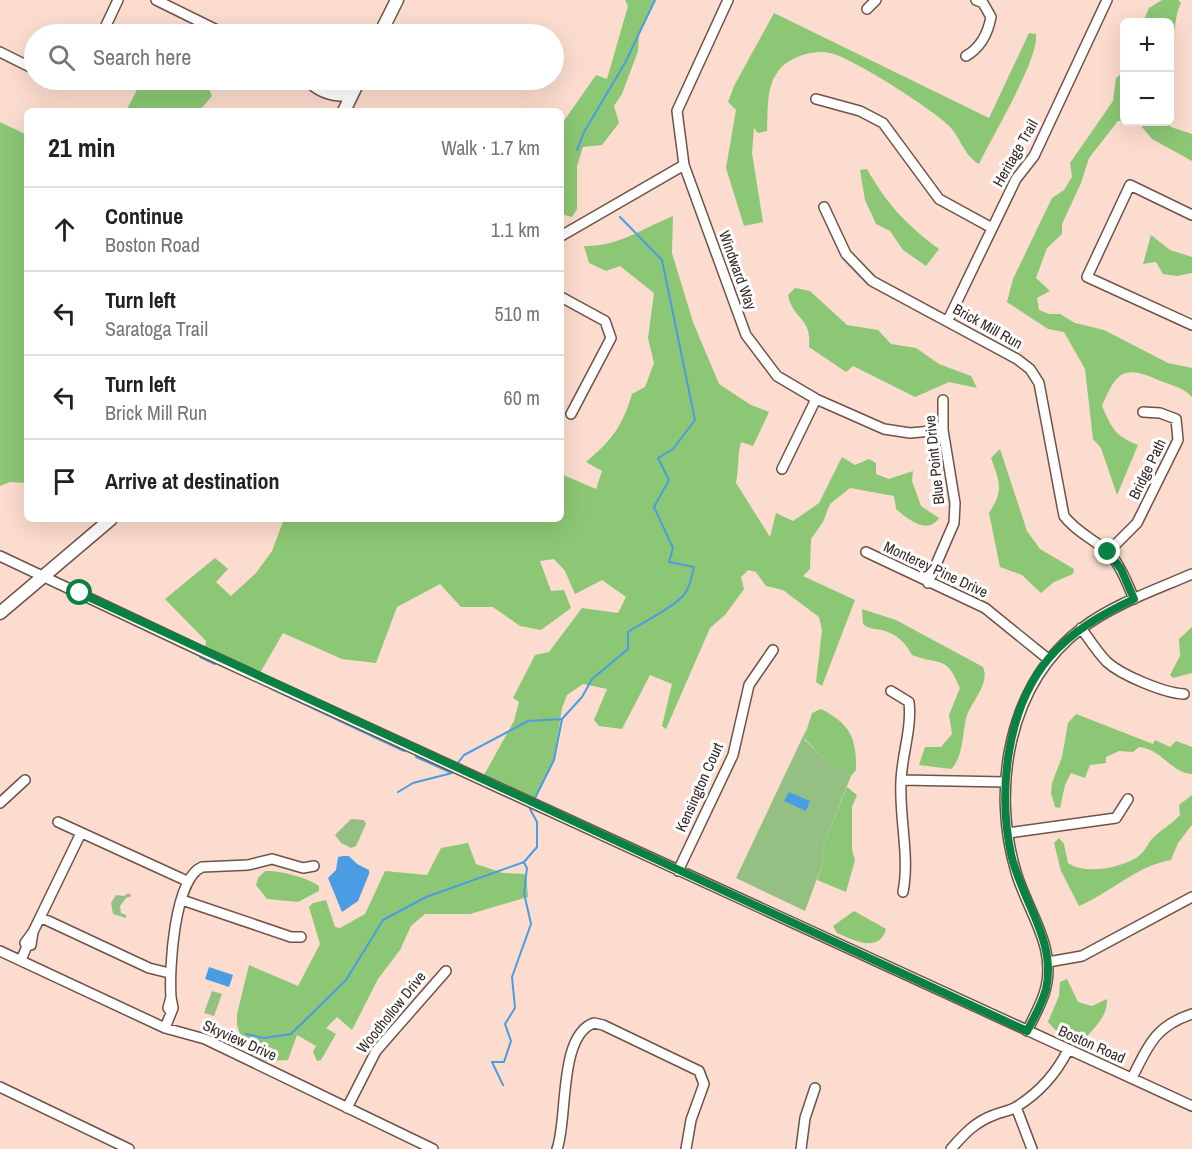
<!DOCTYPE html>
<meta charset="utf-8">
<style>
:root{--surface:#fff;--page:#f6f6f6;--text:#222;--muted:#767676;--line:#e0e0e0}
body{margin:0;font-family:"Archivo Narrow",sans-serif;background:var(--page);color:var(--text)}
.controls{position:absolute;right:18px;top:18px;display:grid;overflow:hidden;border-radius:9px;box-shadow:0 6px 24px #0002}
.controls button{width:54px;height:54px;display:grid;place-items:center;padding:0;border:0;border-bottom:2px solid var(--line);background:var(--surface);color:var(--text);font:30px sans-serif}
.stop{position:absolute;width:18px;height:18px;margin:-14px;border:4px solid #0b8043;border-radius:50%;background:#fff}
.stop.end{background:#0b8043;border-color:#fff;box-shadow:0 2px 6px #0008}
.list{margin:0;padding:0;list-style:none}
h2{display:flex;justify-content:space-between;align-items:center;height:78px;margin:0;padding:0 24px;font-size:26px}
h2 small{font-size:20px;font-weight:400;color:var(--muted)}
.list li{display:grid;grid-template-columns:39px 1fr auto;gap:18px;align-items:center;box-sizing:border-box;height:84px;padding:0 24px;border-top:2px solid var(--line)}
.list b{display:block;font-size:22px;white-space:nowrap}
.list p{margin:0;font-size:20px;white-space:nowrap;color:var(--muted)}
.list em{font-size:20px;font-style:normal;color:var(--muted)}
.icon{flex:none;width:33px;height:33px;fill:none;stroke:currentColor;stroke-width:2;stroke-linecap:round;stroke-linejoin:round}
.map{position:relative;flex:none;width:1192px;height:1149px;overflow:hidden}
.search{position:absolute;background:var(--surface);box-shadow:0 6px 24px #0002;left:24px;top:24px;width:540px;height:66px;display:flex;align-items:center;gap:15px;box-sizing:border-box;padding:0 21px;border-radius:33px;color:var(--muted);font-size:22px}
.panel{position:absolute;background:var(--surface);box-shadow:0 6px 24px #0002;left:24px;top:108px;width:540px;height:414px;border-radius:9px}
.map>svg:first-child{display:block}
</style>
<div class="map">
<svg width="1192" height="1149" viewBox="0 0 1192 1149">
<rect width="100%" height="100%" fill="#fbdcce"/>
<!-- green -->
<path fill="#94c183" d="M806 730 804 739 823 758 851 776 822 849 824 860 805 911 736 878Z
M351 819 364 820 366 824 356 846 351 848 341 843 335 835Z
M128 893 132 896 126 898 120 906 121 913 126 915V918L113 914 111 903 116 895 124 896Z
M212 991 222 994 214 1016 204 1013Z"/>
<!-- forest -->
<path fill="#8bc774" d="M625 0H655L639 35 638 51 622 94 614 106 619 123 602 145 583 147 577 166V209L572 217 561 214V125L596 75 607 79 628 6Z
M1162 0H1178L1181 3C1174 16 1177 30 1170 44V22H1143L1149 8Z
M774 13 989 118 1029 33 1036 34C1039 60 992 136 979 164 963 155 961 137 948 125 932 109 851 57 830 53 813 49 786 58 777 73 766 88 768 112 767 131L758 133 754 128 752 153 763 222 744 226 726 168 736 110 728 102 734 86Z
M1124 71V121H1118L1089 158 1081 183 1062 224V234L1047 248 1036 278 1050 291 1037 298 1039 310 1049 314H1060L1075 323 1104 330 1168 363 1192 368V397C1183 387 1170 385 1158 380 1123 364 1116 373 1102 406 1113 430 1114 435 1138 445L1117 495 1101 448 1093 439 1085 369 1064 332 1048 329 1007 302 1013 279 1052 198 1064 190 1072 177 1070 163 1113 101 1116 78Z
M142 80H205L212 96 199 111H126Z
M0 122 27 135V483L10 482 0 486Z
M1130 122H1166L1171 127 1192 134V161L1152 139 1138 122Z
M867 169C887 204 906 225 939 249L926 266 903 250 890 231 876 224 865 200 860 170Z
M673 216 672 253 693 322 719 384 751 405 769 412 753 446 741 442C737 457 739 469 736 483L770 537 776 513 793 521 819 503 842 457 855 465 869 459 876 463V474L889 479 913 471 912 481 921 506 939 518C927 535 909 520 896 509L894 496 850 488 830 504 823 522 811 539 810 569 803 576 855 600 822 686 816 682 822 630 819 617 783 590 766 586 756 572 748 570 741 577 744 589 725 615 710 628 666 729 662 726 672 684 650 675 622 729 599 726 594 720 607 689 583 684 567 695 562 708 554 760 534 800 484 775 514 721 519 702 513 698 535 655 549 652 582 608 618 613 626 597 602 580 575 594 565 571 554 559 540 561 551 591 564 590 571 608 541 630 520 626 493 607H461L440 584 397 607 376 663 342 659 283 633 260 673 205 648 206 641 165 599 215 558 228 569 216 582 231 596 256 573 272 551 284 519H561V474L596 489 602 471 586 462C612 440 622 427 632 394L645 387 654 363 648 338 654 293 620 266 606 271 589 263 584 246C618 247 641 229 673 216Z
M1151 235 1170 250 1192 257V273L1177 276 1163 274 1156 262 1143 264Z
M795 288 810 291 847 325 878 330 891 344 916 348 939 364 971 376 977 388 949 382 915 397 853 366 846 372 809 347C812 317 793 320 788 295Z
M1000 449 1027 531 1040 549 1074 569 1073 574 1054 582 1041 593 1022 575 1000 567 989 513C1004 490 1000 483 991 458Z
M862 609 896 620 983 667C990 683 973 700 967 715 962 731 964 757 951 769L919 765 925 747H941L952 734 949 715 960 688C946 654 941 666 912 655 905 642 897 634 882 630 875 629 869 629 863 624Z
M1192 627V673L1173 678 1170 675 1180 656 1179 639Z
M821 709C850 724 857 738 856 770L851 776 823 758 804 738 812 713Z
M1076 714 1153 744 1155 740 1170 747 1176 741 1192 747V774C1171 773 1162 749 1139 747L1133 752 1119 751 1106 757V763L1090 765 1085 778 1071 773 1065 785 1060 808 1055 807 1051 793 1052 783 1062 757 1068 723Z
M847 787 857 795 852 807V850L855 860 846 892 817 880 824 860 822 849Z
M1192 795V825L1178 843 1171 860C1136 866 1112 892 1079 906L1061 871 1054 843 1059 838 1064 844 1068 863C1085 875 1119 868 1136 858 1144 853 1146 847 1151 840 1159 831 1172 824 1180 815L1179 805Z
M468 843 476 864 503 873 526 874 528 897 470 914H425L411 926 400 950 378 979 352 1030 337 1017 326 1028 336 1034 321 1060 317 1061 313 1052 316 1046 297 1035 288 1060 264 1061 246 1052 237 1025V1014L249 965 298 986 320 944 309 907 313 903 326 900 335 927 340 928 365 914 385 871 427 875 441 848Z
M265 871C279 870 309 878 319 886V891L298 902 267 899 256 885 258 878Z
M854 911 886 929C879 954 853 940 837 933L833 926Z
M1067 979 1078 1002 1092 1006 1107 999C1108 1018 1093 1027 1083 1042 1066 1040 1059 1035 1048 1022L1059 996 1060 982Z"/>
<!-- water -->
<path fill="#4a9de2" d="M789 792 810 801 806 811 784 801Z
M343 856H349L357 864 369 870V874L358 901 342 912 328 878 336 870 338 857Z
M209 967 233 975 229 987 205 979Z"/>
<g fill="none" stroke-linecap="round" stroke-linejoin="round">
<!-- stream -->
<path stroke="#4a9de2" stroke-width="2" d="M577 150 584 132 625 63 655 0
M133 624 174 643
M200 657 215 664
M270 688 404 751
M416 757 452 773
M457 764 464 755 528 721 562 719
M398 792 413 783 452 773
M534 800 554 760 562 719 582 697 592 679 628 649V632C643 622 681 604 687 590 691 583 692 574 694 567L669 562 673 548 654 507 669 480 658 458 673 449 695 420 662 260 620 217
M246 1034 264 1038 291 1034 346 980 383 920 426 897 524 862 537 847V822L530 809
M503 1085 492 1062H504L511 1041 505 1024 515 1008 512 977 531 924 524 893 527 868 524 863"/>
<defs>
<path id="minor" d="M156 0 225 34
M728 0 677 111 684 165 746 335 777 376 816 399 884 429 910 433 943 430
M867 9 876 0
M102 34 118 0
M0 52 34 69
M966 56C980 48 988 33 991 17L983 3 976 0
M307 80C318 93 335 97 351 96
M324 80 351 96
M816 99 860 111 883 123 939 199 992 228
M824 207 846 254 872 281 1017 359 1030 369 1039 383 1064 516C1077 533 1094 539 1109 553 1121 566 1127 583 1134 599
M1192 215 1130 185 1087 277 1192 325
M561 236 684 165
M561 297 605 321 611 338 571 414
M948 320 1016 179 1034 156 1107 0
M782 469 816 399
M866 552 985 608 1048 659
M1108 552 1137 523 1178 440 1176 419 1160 413 1143 412
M0 556 199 650 1192 1106
M928 583 954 523 955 503 943 430V400
M1081 628C1089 639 1097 652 1107 662 1121 675 1164 693 1184 694
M891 691 909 702C912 729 902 754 901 781 899 818 910 856 903 892
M901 780 1006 782
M0 803 25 780
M58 822 187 881
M1008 833 1116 818 1128 799
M678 871 733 755 749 685 773 650
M182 900 291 937H301
M42 918 149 968 169 973
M33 932 81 833
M0 951 165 1028 205 1039 433 1149
M21 960 27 946 25 943 33 932 31 945 27 946
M1048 962 1082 956 1192 897
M171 997C169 969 174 879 202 867L248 865 272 859 303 868 314 866
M165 1028 173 1008 171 997 168 1008 171 1012
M1027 1031C1033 1019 1040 1006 1044 994 1059 949 1028 913 1016 872 991 788 1008 684 1082 628 1114 604 1155 590 1192 574
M1132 1078C1148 1046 1155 1026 1192 1014
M0 1087 129 1149
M1016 1107 1032 1149
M347 1108 376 1051 446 971
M557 1149C568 1120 558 1035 594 1023L603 1025 699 1071 704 1084 691 1120 686 1149
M801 1149 805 1118 815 1088
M951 1149C964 1134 975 1122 994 1115 1001 1112 1010 1111 1016 1107 1039 1093 1056 1074 1068 1050"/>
<path id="major" d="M380 34 397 0
M344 111 359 80
M0 613 111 519"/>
</defs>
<!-- minor casing -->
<use href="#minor" stroke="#6e5348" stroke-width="12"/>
<!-- major casing -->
<use href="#major" stroke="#6e5348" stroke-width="15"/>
<!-- minor -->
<use href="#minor" stroke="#fff" stroke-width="9"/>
<!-- major -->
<use href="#major" stroke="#fff" stroke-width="12"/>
</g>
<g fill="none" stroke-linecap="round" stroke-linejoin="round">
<!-- route -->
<path stroke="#0b8043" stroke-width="8" d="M80 593 1027 1031C1034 1018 1042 1004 1046 989 1057 940 1021 900 1011 854 998 792 1006 709 1049 658 1072 631 1102 614 1134 599L1121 569 1108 552"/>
</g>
<g text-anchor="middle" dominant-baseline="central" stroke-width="6" stroke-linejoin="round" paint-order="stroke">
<!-- street labels -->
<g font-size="15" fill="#362a25" stroke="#fff">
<text transform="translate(1015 153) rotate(-60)">Heritage Trail</text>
<text transform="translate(738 270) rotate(70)">Windward Way</text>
<text transform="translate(988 326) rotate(29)">Brick Mill Run</text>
<text transform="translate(934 460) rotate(-96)">Blue Point Drive</text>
<text transform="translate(1147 469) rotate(-64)">Bridge Path</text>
<text transform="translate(936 569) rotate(25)">Monterey Pine Drive</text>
<text transform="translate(699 787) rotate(-66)">Kensington Court</text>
<text transform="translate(391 1012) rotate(-51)">Woodhollow Drive</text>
<text transform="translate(240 1040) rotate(24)">Skyview Drive</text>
<text transform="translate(1092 1044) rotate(24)">Boston Road</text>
</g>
</g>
</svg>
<div class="controls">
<button>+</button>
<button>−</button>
</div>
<div class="stop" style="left:80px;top:593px"></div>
<div class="stop end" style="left:1108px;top:552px"></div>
<div class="search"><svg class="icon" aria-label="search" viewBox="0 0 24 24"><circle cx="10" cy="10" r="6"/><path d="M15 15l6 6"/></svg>Search here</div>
<section class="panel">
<h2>21 min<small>Walk · 1.7 km</small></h2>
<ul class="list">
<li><svg class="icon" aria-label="ahead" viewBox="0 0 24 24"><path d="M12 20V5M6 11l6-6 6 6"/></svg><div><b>Continue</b><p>Boston Road</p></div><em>1.1 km</em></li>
<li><svg class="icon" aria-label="left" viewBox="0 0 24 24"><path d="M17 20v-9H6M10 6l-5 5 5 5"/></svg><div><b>Turn left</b><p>Saratoga Trail</p></div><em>510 m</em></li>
<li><svg class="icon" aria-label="left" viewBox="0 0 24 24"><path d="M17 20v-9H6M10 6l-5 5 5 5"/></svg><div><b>Turn left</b><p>Brick Mill Run</p></div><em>60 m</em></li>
<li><svg class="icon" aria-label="arrive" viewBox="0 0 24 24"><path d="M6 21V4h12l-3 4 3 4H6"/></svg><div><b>Arrive at destination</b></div></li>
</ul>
</section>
</div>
